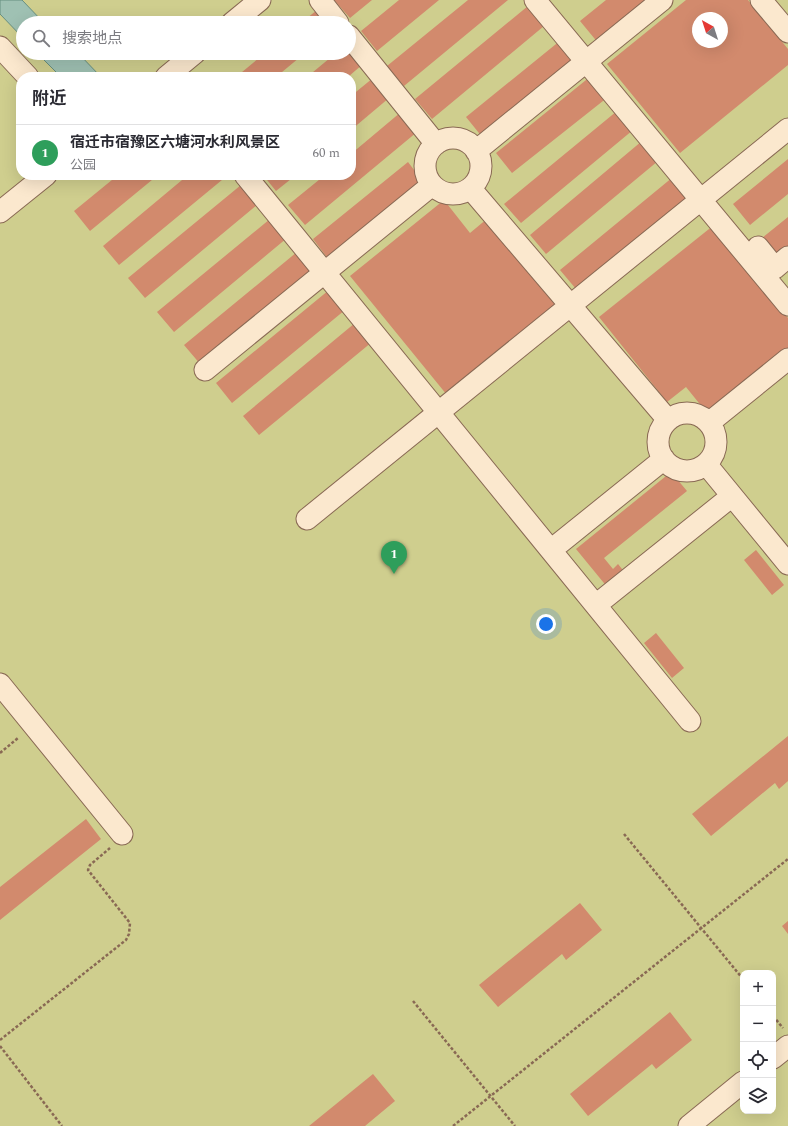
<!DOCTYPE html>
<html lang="zh">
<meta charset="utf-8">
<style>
:root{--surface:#fff;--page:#f2f2f3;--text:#2b2b33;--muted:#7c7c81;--line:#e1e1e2;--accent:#db2777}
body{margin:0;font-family:Spectral,"Noto Sans SC",serif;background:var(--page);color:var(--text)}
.controls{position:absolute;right:12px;bottom:12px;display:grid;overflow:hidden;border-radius:8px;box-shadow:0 4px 16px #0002}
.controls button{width:36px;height:36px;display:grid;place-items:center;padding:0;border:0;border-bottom:1px solid var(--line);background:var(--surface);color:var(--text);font:20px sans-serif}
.compass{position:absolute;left:692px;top:12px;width:36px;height:36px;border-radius:50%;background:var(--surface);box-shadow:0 4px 16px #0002;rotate:321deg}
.you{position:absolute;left:546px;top:624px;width:14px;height:14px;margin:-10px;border:3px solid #fff;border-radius:50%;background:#1a73e8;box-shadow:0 0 0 6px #1a73e833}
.badge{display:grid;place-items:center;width:26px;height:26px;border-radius:50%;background:var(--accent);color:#fff;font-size:13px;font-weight:700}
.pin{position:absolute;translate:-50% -33px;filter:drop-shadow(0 1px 2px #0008)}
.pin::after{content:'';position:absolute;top:21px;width:14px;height:12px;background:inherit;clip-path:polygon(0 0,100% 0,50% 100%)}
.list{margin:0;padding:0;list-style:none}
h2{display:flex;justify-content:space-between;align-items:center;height:52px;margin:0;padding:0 16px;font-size:17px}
h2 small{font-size:13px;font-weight:400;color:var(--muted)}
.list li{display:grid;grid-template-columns:26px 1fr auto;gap:12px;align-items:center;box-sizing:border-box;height:56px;padding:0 16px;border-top:1px solid var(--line)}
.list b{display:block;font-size:15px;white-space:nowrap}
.list p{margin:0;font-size:13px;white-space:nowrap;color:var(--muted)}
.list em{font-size:13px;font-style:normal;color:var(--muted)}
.icon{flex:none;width:22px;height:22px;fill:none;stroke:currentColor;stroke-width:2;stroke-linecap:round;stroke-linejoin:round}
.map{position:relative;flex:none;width:788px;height:1126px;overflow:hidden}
.search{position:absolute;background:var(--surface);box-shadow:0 4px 16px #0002;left:16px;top:16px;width:340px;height:44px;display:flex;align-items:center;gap:10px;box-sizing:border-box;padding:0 14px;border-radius:22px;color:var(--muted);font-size:15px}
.panel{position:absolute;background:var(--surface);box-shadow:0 4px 16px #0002;left:16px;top:72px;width:340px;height:108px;border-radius:16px}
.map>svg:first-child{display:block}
</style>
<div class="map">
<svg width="788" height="1126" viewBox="0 0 788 1126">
<rect width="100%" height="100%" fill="#f1d9bb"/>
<!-- green -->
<path fill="#cfce8e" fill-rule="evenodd" d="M0 0H788V1126H0ZM698 18H722V42H698ZM23 23H349V53H23ZM21 77H351V175H21ZM743 973H773V1111H743Z"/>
<!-- water -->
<path fill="#9fc1b3" stroke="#678f80" d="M0 0H22L44 23H23V38L0 14Z
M37 53H78L101 77H61Z"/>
<!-- building -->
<path fill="#d28a6d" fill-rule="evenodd" d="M334 0H372L350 18Z
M399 0H439L377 51 361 31Z
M468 0H508L404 86 387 66Z
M606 0H653L599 44 580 21Z
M686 0H748L788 49V65L680 153 607 64ZM698 18H722V42H698Z
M528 6 544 26 432 119 415 99Z
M317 10 328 23H301Z
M561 40 578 61 483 138 466 117Z
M349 47 363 64 348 77H307L336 53H349Z
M265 53H305L276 77H236Z
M591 76 608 97 512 173 496 153Z
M373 78 389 98 351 130V96Z
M617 111 633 130 521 223 504 204Z
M401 112 417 132 305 225 288 205 325 175H351V154Z
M642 141 658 161 546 254 530 235Z
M788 159V194L750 225 733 204Z
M408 162 424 183 329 260 313 239Z
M118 175H158L90 231 74 211Z
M188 175H228L119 265 103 246Z
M263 175H296L276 191Z
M673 177 689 196 576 289 560 270Z
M241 185 257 205 145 298 128 278Z
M444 200 470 233 488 218 559 305 447 395 350 276Z
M788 217V248L777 257 762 238Z
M270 219 287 238 174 332 157 312Z
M714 225 788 318V348L707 413 686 387 667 402 599 317Z
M297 252 313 271 201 365 184 345Z
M329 290 345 310 232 403 216 383Z
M355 323 372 342 259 435 243 416Z
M671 472 687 491 604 558 613 569 618 564 626 574 608 588 576 549Z
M756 550 784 585 772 595 744 560Z
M656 633 684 668 672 678 644 643Z
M788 736V781L779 789 775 783 711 836 692 814Z
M86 819 101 839 0 920V887Z
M580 903 602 930 566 960 562 954 498 1007 479 985Z
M788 921V934L782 926Z
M670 1012 692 1040 656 1069 652 1064 588 1116 570 1094Z
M373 1074 395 1101 365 1126H309Z"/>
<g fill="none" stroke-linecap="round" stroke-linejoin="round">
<defs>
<path id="minor" d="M320 0 338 23
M535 0 788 305
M761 0 788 32
M232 23 260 0
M349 36 436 144
M0 47 28 77
M166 77 195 53
M425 166a28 28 0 1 1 56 0a28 28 0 1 1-56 0Z
M476 151 662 0
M245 175 690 721
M471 189 668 420
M0 212 46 175
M758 247 775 268 788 257
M205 370 432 185
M658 442a29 29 0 1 1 58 0a29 29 0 1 1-58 0Z
M710 422 788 359
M706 464 788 564
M307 519 788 129
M551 550 664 459
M596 605 732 496
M0 684 122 834
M773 1058 788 1046
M689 1126 743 1082"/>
</defs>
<!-- minor casing -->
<use href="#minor" stroke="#896954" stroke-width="23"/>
<!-- path -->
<path stroke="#896954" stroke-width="2.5" stroke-dasharray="3 2" stroke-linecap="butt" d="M0 753 18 738
M624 834 743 979
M413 1001 515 1126
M773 1016 783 1028
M0 1040 126 940 129 934 130 923 88 870 90 865 110 848
M0 1046 62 1126
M453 1126 788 859"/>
<!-- minor -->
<use href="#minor" stroke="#fbe8ce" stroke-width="21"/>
</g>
</svg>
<div class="controls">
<button>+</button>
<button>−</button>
<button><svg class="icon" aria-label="locate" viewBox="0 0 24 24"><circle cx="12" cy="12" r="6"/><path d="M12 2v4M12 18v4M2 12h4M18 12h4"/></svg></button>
<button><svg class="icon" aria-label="layers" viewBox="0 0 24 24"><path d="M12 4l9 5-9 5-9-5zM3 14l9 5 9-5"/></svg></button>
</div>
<svg class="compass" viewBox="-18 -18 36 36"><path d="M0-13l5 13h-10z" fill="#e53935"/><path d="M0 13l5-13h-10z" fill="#7c7c81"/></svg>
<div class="you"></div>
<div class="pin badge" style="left:394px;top:574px;background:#2e9e5b">1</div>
<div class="search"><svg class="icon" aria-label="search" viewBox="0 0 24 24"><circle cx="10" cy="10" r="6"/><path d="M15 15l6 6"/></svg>搜索地点</div>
<section class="panel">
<h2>附近<small></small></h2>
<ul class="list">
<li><span class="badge" style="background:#2e9e5b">1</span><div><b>宿迁市宿豫区六塘河水利风景区</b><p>公园</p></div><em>60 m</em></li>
</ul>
</section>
</div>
